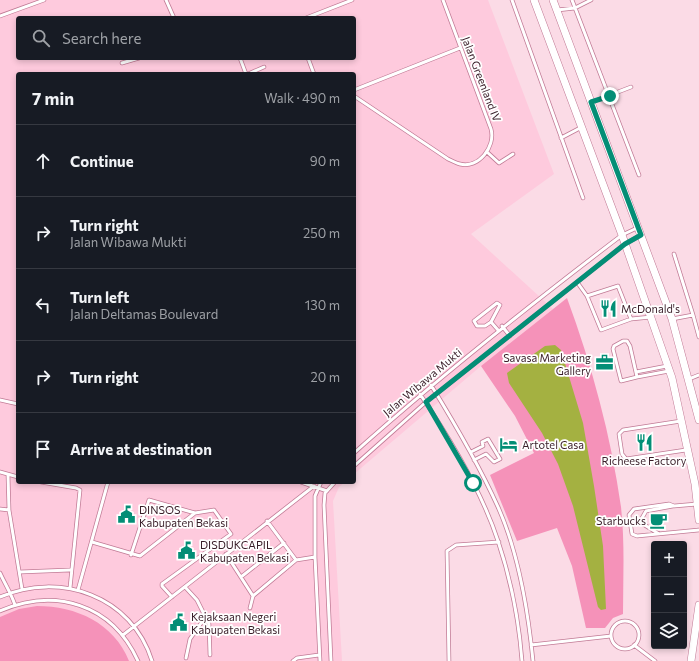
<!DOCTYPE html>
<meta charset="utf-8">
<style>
:root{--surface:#171b24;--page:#20242c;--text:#f1f3f6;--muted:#9ea1a6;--line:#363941}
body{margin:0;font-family:Commissioner,sans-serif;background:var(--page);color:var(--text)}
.controls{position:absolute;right:12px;bottom:12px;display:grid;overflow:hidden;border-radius:4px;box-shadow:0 2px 6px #0003}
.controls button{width:36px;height:36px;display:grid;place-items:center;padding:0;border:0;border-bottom:1px solid var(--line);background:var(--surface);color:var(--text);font:20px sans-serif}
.stop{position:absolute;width:12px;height:12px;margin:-9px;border:3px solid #038e76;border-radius:50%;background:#fff}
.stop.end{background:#038e76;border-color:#fff;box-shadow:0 1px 4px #0008}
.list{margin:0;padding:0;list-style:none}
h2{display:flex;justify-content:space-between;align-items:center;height:52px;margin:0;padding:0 16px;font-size:17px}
h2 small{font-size:13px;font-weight:400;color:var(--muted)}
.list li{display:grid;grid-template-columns:26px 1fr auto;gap:12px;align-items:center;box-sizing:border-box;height:72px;padding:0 16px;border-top:1px solid var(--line)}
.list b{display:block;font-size:15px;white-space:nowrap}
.list p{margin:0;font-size:13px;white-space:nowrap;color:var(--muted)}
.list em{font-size:13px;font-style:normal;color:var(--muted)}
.icon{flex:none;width:22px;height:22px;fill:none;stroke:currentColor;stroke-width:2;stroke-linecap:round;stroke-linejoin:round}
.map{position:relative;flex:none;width:699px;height:661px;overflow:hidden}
.search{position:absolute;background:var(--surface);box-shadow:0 2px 6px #0003;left:16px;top:16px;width:340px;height:44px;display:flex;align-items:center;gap:10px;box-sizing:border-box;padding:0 14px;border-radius:4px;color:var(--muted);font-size:15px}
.panel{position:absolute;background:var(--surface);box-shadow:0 2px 6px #0003;left:16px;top:72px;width:340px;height:412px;border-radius:4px}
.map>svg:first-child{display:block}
</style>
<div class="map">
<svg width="699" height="661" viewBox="0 0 699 661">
<rect width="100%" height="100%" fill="#fbdbe6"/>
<!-- built -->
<path fill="#fecadd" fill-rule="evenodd" d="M0 0H488L554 174 471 234 553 309 481 366 354 474V74H18V482H345L339 487 333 501 342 661H0ZM18 18H354V58H18Z"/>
<!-- green -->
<path fill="#f592b9" d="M567 298C592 366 611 436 621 507 625 543 623 579 623 614L613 618 605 628H586L572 566 557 528 517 541 490 475 534 453 515 416 481 366Z
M37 606C76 606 114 623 129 661H0V617L19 609Z"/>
<!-- water -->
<path fill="#a4b141" d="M555 345 561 350 583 423 594 486 603 546 606 609 601 610 598 607 573 506 558 464 542 433 509 383 507 373 545 346Z"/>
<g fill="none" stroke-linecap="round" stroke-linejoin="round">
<defs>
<path id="service" d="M166 0 174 18
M512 0 583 198
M572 0 639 175
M557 10 575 8 591 0
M0 16 44 0
M306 18 352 0
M240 58 246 74
M308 58 314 74
M122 63 139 58
M248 74 264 67
M354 90 460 48
M354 96 448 159C452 161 456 163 460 164 478 169 496 147 491 129L443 0
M592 102 631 87
M561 138 580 128
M487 152 499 163 513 154
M577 282 587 296 601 330 631 319 618 286 587 296
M693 315 699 337
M631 319 651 317
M672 319 693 315 674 254
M491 322 500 305 497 303 474 321 477 326H485L491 322 498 330
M502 326 510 336
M623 341H627L630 346 637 377 621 381 613 349 614 346Z
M636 372 667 366
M637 377 669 371
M689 379 699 375
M431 385C455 424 479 465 498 507 519 554 528 610 533 661
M420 394C449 437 482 492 498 541 511 580 519 621 522 661
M0 400 18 404
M681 421 623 430 619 434 622 454 626 459 686 450
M471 452 483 446 482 442 488 439 500 459 494 462 486 454 474 460
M354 453C440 376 530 305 622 235L637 228
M354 466 426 402 625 244 641 235
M0 472 18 477
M8 475 9 510 22 589
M41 482 76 488 80 490 70 588
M301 482 327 491
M697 504 674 506 669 504 634 509 629 515 632 534 637 536 699 530
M0 509 9 510
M267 521 296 560
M659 534 643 524 642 518 646 511 673 506
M92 542 140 556 195 513
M226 554 253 596 296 560 315 557
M131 555 149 500 195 513 214 510 231 534 162 584V586L172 597
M20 572 70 570
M0 573C5 584 11 593 15 605
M241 577 284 543
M185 587 197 600 209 624 210 655
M78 590 108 482
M0 597C60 571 132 596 152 661
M250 608 253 596
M0 611C55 587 112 604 138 661
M611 635a14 14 0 1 1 28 0a14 14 0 1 1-28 0Z
M123 635 314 486
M531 645 611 636
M634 645 655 661
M186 658 190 639 206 616
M293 661 297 658 319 655
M320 661 315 557V496L321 482
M331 661 324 505 325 493 335 482
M449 661 447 551 456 545 499 542"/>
<path id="tertiary" d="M534 0 622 235 672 378 695 484 699 520
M553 0 672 319 699 420
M691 661 699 605"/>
</defs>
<!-- service casing -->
<use href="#service" stroke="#c17a95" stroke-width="4.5"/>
<!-- tertiary casing -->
<use href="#tertiary" stroke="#c17a95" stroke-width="8"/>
<!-- service -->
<use href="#service" stroke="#fff" stroke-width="3"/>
<!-- tertiary -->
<use href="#tertiary" stroke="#fff" stroke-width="7"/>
</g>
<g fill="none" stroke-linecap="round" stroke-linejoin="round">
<!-- route -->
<path stroke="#038e76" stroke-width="5" d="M473 483 426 402 625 244 641 235 591 102 610 96"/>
</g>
<!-- icons -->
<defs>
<symbol id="restaurant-bare" viewBox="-9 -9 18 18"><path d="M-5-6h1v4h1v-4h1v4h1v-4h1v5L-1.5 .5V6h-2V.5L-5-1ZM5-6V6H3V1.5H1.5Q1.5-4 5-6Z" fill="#038e76" stroke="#fff" stroke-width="2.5" paint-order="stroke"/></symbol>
<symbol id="office-bare" viewBox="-9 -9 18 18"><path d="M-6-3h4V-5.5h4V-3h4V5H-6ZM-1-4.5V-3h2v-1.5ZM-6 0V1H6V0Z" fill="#038e76" stroke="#fff" stroke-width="2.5" paint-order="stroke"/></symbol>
<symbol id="hotel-bare" viewBox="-9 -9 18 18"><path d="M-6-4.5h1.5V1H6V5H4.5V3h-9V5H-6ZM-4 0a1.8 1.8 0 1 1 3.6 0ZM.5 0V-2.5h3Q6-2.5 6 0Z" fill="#038e76" stroke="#fff" stroke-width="2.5" paint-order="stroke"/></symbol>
<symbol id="civic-bare" viewBox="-9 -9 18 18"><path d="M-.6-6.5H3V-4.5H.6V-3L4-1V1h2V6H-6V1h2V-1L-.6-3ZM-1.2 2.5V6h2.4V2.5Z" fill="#038e76" stroke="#fff" stroke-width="2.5" paint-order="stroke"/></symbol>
<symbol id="cafe-bare" viewBox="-9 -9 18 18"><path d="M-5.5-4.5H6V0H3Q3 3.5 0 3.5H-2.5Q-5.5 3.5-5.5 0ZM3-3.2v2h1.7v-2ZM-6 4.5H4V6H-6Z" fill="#038e76" stroke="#fff" stroke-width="2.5" paint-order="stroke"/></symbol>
</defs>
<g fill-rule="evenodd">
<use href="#restaurant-bare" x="596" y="296" width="25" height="25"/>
<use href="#office-bare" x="592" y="350" width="25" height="25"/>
<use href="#restaurant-bare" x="632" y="430" width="25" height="25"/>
<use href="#hotel-bare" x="496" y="432" width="25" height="25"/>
<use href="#civic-bare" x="114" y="502" width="25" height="25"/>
<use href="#cafe-bare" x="646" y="508" width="25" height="25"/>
<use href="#civic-bare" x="174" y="538" width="25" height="25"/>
<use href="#civic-bare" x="166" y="610" width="25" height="25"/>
</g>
<g text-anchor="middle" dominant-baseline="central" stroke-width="3.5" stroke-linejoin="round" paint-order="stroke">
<!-- street labels -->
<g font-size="11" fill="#391d28" stroke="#fff">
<text transform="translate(482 79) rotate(69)">Jalan Greenland IV</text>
<text transform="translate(422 382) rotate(-40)">Jalan Wibawa Mukti</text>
</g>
<!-- poi labels -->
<g font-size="11" fill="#391d28" stroke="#fff" text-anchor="start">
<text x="621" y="308">McDonald's</text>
<text x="591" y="357" text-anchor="end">Savasa Marketing<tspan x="591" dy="13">Gallery</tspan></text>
<text x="522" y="444">Artotel Casa</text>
<text x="644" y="460" text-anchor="middle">Richeese Factory</text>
<text x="139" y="509">DINSOS<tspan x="139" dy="13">Kabupaten Bekasi</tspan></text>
<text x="646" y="520" text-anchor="end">Starbucks</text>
<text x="200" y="544">DISDUKCAPIL<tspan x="200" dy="13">Kabupaten Bekasi</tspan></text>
<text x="191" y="616">Kejaksaan Negeri<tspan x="191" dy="13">Kabupaten Bekasi</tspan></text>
</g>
</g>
</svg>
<div class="controls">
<button>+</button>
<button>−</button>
<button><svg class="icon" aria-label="layers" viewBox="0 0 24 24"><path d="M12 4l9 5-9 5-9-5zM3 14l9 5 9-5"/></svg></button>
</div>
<div class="stop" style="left:473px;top:483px"></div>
<div class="stop end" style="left:610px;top:96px"></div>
<div class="search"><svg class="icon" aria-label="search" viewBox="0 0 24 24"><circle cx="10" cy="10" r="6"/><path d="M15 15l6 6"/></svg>Search here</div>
<section class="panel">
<h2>7 min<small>Walk · 490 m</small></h2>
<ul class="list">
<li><svg class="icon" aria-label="ahead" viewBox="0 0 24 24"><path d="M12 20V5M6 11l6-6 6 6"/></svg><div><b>Continue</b></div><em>90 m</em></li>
<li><svg class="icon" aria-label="right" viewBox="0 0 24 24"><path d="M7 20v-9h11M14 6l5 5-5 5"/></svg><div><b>Turn right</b><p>Jalan Wibawa Mukti</p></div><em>250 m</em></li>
<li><svg class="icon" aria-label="left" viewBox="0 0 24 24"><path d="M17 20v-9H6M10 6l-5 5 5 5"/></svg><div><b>Turn left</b><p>Jalan Deltamas Boulevard</p></div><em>130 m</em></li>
<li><svg class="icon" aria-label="right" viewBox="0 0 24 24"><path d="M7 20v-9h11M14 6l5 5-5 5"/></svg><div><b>Turn right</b></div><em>20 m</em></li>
<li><svg class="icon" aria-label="arrive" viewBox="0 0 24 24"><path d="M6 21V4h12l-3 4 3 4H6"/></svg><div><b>Arrive at destination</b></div></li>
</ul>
</section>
</div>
